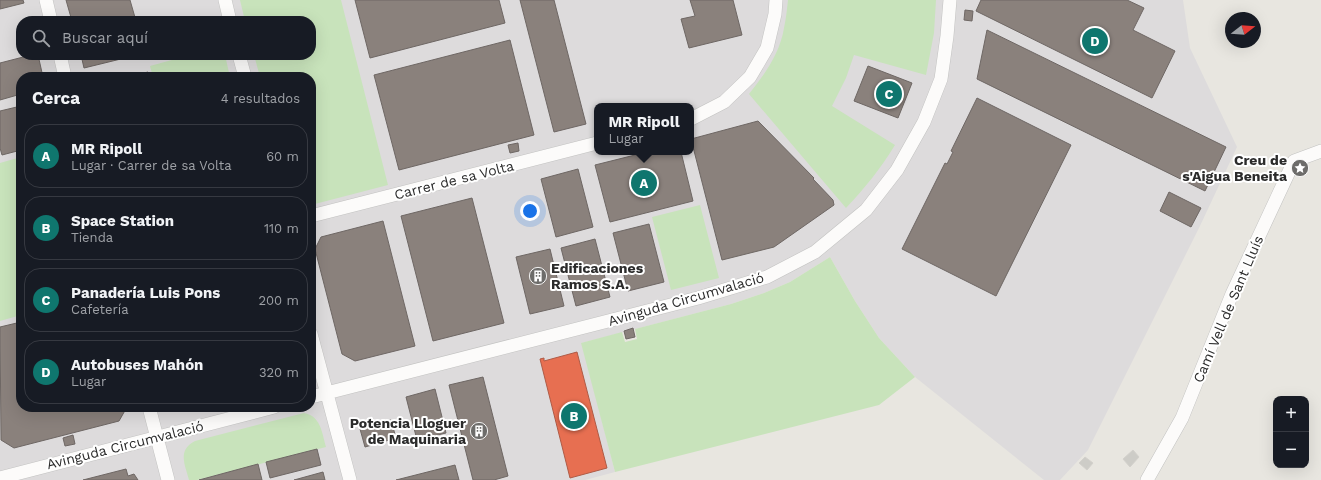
<!DOCTYPE html>
<html lang="es">
<meta charset="utf-8">
<style>
:root{--surface:#171b24;--page:#20242c;--text:#f1f3f6;--muted:#9ea1a6;--line:#363941;--accent:#0f766e}
body{margin:0;font-family:"Work Sans",sans-serif;background:var(--page);color:var(--text)}
.controls{position:absolute;right:12px;bottom:12px;display:grid;overflow:hidden;border-radius:8px;box-shadow:0 4px 16px #0002}
.controls button{width:36px;height:36px;display:grid;place-items:center;padding:0;border:0;border-bottom:1px solid var(--line);background:var(--surface);color:var(--text);font:20px sans-serif}
.compass{position:absolute;left:1225px;top:12px;width:36px;height:36px;border-radius:50%;background:var(--surface);box-shadow:0 4px 16px #0002;rotate:73deg}
.you{position:absolute;left:530px;top:211px;width:14px;height:14px;margin:-10px;border:3px solid #fff;border-radius:50%;background:#1a73e8;box-shadow:0 0 0 6px #1a73e833}
.badge{display:grid;place-items:center;width:26px;height:26px;border-radius:50%;background:var(--accent);color:#fff;font-size:13px;font-weight:700}
.pin{position:absolute;translate:-50% -50%;border:2px solid #fff;box-shadow:0 1px 4px #0006}
.popup{position:absolute;left:594px;top:103px;width:100px;height:52px;box-sizing:border-box;display:grid;place-content:center;border-radius:8px;background:var(--surface);filter:drop-shadow(0 1px 3px #0005);font-size:13px;white-space:nowrap;color:var(--muted)}
.popup b{font-size:15px;color:var(--text)}
.popup::after{content:'';position:absolute;left:50%;top:100%;margin-left:-8px;border:8px solid transparent;border-top-color:var(--surface)}
.list{margin:0;padding:0;list-style:none}
h2{display:flex;justify-content:space-between;align-items:center;height:52px;margin:0;padding:0 16px;font-size:17px}
h2 small{font-size:13px;font-weight:400;color:var(--muted)}
.list li{display:grid;grid-template-columns:26px 1fr auto;gap:12px;align-items:center;box-sizing:border-box;height:64px;margin:0 8px 8px;padding:0 8px;border:1px solid var(--line);border-radius:16px}
.list b{display:block;font-size:15px;white-space:nowrap}
.list p{margin:0;font-size:13px;white-space:nowrap;color:var(--muted)}
.list em{font-size:13px;font-style:normal;color:var(--muted)}
.icon{flex:none;width:22px;height:22px;fill:none;stroke:currentColor;stroke-width:2;stroke-linecap:round;stroke-linejoin:round}
.map{position:relative;flex:none;width:1321px;height:480px;overflow:hidden}
.search{position:absolute;background:var(--surface);box-shadow:0 4px 16px #0002;left:16px;top:16px;width:300px;height:44px;display:flex;align-items:center;gap:10px;box-sizing:border-box;padding:0 14px;border-radius:16px;color:var(--muted);font-size:15px}
.panel{position:absolute;background:var(--surface);box-shadow:0 4px 16px #0002;left:16px;top:72px;width:300px;height:340px;border-radius:16px}
.map>svg:first-child{display:block}
</style>
<div class="map">
<svg width="1321" height="480" viewBox="0 0 1321 480">
<rect width="100%" height="100%" fill="#e8e6e0"/>
<!-- industrial -->
<path fill="#dddbdc" fill-rule="evenodd" d="M0 0H1183L1190 48 1237 147 1199 228 1088 450 1060 480H1044L915 377 879 338 855 301 830 257 790 282 764 293 731 304 582 343 615 472 585 480H0ZM21 21H311V55H21ZM21 77H311V407H21ZM597 106H691V152H597Z"/>
<!-- green -->
<path fill="#c8e3bb" d="M240 0H341L388 185 311 205V77H260L254 55H311V21H245Z
M788 0H936L934 33 926 75 854 55 846 78 832 106 895 145C881 168 865 188 846 208L749 94C765 74 780 53 784 28 786 19 787 9 788 0Z
M190 55H225L230 77H153L150 66Z
M21 157V315L0 321V163Z
M700 205 719 278 671 290 652 217Z
M830 257 855 301 879 338 915 377 879 405 615 472 581 343 622 332 625 342 637 339 635 329 731 304 764 293 790 282Z
M304 413C321 416 322 433 326 447L197 480H189C185 465 177 450 195 441Z"/>
<!-- shops -->
<path fill="#e76f51" stroke="#af5b46" d="M577 352 607 468 570 478 540 359 544 358V361Z"/>
<!-- industry -->
<path fill="#8a817c" stroke="#6e6764" d="M0 0H23L24 3 0 9Z
M66 0H130L136 21H72Z
M355 0H499L505 23 370 58Z
M520 0H554L586 124 554 132Z
M690 0H733L742 35 689 48 681 19 695 16Z
M981 0H1127L1144 8 1133 30 1175 51 1152 98 976 11Z
M965 10 973 11 972 21 964 20Z
M987 30 1226 147 1205 191 977 79Z
M510 40 534 135 399 170 374 75Z
M31 55H38L43 77H21V94L0 100V63Z
M81 55H133V56L84 68Z
M868 66 912 83 898 118 854 101Z
M148 72 149 77H129Z
M977 98 1071 145 996 296 902 249 945 163 947 164 953 152 951 151Z
M21 106V150L2 155 0 148V111Z
M758 121 814 178 813 179 833 200 834 205 774 247 722 260 691 139Z
M518 143 519 151 510 153 508 145Z
M647 152H681L693 201 610 222 595 165Z
M578 169 593 227 556 237 541 179Z
M1169 192 1201 208 1191 227 1160 211Z
M472 198 504 323 433 341 401 216Z
M383 221 415 346 355 361 342 354 315 249 321 237Z
M649 224 664 282 628 291 613 233Z
M595 239 610 297 576 306 561 248Z
M550 249 564 306 530 314 516 257Z
M21 322V407H127L119 421 14 448 1 440 0 327Z
M633 328 635 337 626 339 624 331Z
M483 377 508 476 494 480H473L449 385Z
M435 389 446 433 417 440 406 397Z
M391 420 396 438 365 447 360 429Z
M73 435 75 444 65 446 63 438Z
M317 449 321 465 270 478 266 462Z
M258 464 262 480H199Z
M455 465 459 480H396Z
M126 469 128 476 134 474 138 480H83Z
M323 472 325 480H294Z"/>
<!-- building -->
<path fill="#cdccc7" stroke="#d3d1cc" d="M1133 450 1139 457 1130 467 1123 459Z
M1085 457 1093 463 1087 470 1079 463Z"/>
<g fill="none" stroke-linecap="round" stroke-linejoin="round">
<defs>
<path id="minor" d="M46 0 51 21
M225 0 230 21
M60 55 65 77
M239 55 245 77
M691 119 724 102 750 77 767 48 775 14 776 0
M311 216 597 143
M311 334 350 480
M311 397 698 298 767 277 815 252 866 210 897 170 924 122 941 79 947 36 950 0
M149 407 168 480
M0 478 274 407
M1147 480 1182 418 1232 294 1294 161 1321 151"/>
</defs>
<!-- minor casing -->
<use href="#minor" stroke="#c2c2c1" stroke-width="14"/>
<!-- minor -->
<use href="#minor" stroke="#fcfbfa" stroke-width="13"/>
</g>
<!-- icons -->
<defs>
<symbol id="sight-disc" viewBox="-11 -11 22 22"><circle r="9.5" fill="#6d6c6a" stroke="#fff"/><path d="M0-6L1.8-2.2L6-1.7L2.9 1.2L3.7 5.4L0 3.3L-3.7 5.4L-2.9 1.2L-6-1.7L-1.8-2.2Z" fill="#fff"/></symbol>
<symbol id="building-disc" viewBox="-11 -11 22 22"><circle r="9.5" fill="#6d6c6a" stroke="#fff"/><path d="M-4-6H4V6H1V3H-1V6H-4ZM-2.5-4.3h1.7v1.8h-1.7ZM.8-4.3h1.7v1.8H.8ZM-2.5-1h1.7V.8h-1.7ZM.8-1h1.7V.8H.8Z" fill="#fff"/></symbol>
</defs>
<g fill-rule="evenodd">
<use href="#sight-disc" x="1290" y="158" width="20" height="20"/>
<use href="#building-disc" x="528" y="266" width="20" height="20"/>
<use href="#building-disc" x="469" y="421" width="20" height="20"/>
</g>
<g text-anchor="middle" dominant-baseline="central" stroke-width="4" stroke-linejoin="round" paint-order="stroke">
<!-- poi labels -->
<g font-size="14" font-weight="bold" fill="#2b2b2b" stroke="#fff" text-anchor="end">
<text x="1287" y="160">Creu de<tspan x="1287" dy="16">s'Aigua Beneita</tspan></text>
<text x="551" y="268" text-anchor="start">Edificaciones<tspan x="551" dy="16">Ramos S.A.</tspan></text>
<text x="466" y="423">Potencia Lloguer<tspan x="466" dy="16">de Maquinaria</tspan></text>
</g>
<!-- street labels -->
<g font-size="14" fill="#2b2b2b" stroke="#fff">
<text transform="translate(454 180) rotate(-14)">Carrer de sa Volta</text>
<text transform="translate(686 299) rotate(-16)">Avinguda Circumvalació</text>
<text transform="translate(1228 309) rotate(-67)">Camí Vell de Sant Lluís</text>
<text transform="translate(125 445) rotate(-14)">Avinguda Circumvalació</text>
</g>
</g>
</svg>
<div class="controls">
<button>+</button>
<button>−</button>
</div>
<svg class="compass" viewBox="-18 -18 36 36"><path d="M0-13l5 13h-10z" fill="#e53935"/><path d="M0 13l5-13h-10z" fill="#9ea1a6"/></svg>
<div class="you"></div>
<div class="pin badge" style="left:644px;top:183px">A</div>
<div class="popup"><b>MR Ripoll</b>Lugar</div>
<div class="pin badge" style="left:574px;top:416px">B</div>
<div class="pin badge" style="left:889px;top:94px">C</div>
<div class="pin badge" style="left:1095px;top:41px">D</div>
<div class="search"><svg class="icon" aria-label="search" viewBox="0 0 24 24"><circle cx="10" cy="10" r="6"/><path d="M15 15l6 6"/></svg>Buscar aquí</div>
<section class="panel">
<h2>Cerca<small>4 resultados</small></h2>
<ul class="list">
<li><span class="badge">A</span><div><b>MR Ripoll</b><p>Lugar · Carrer de sa Volta</p></div><em>60 m</em></li>
<li><span class="badge">B</span><div><b>Space Station</b><p>Tienda</p></div><em>110 m</em></li>
<li><span class="badge">C</span><div><b>Panadería Luis Pons</b><p>Cafetería</p></div><em>200 m</em></li>
<li><span class="badge">D</span><div><b>Autobuses Mahón</b><p>Lugar</p></div><em>320 m</em></li>
</ul>
</section>
</div>
